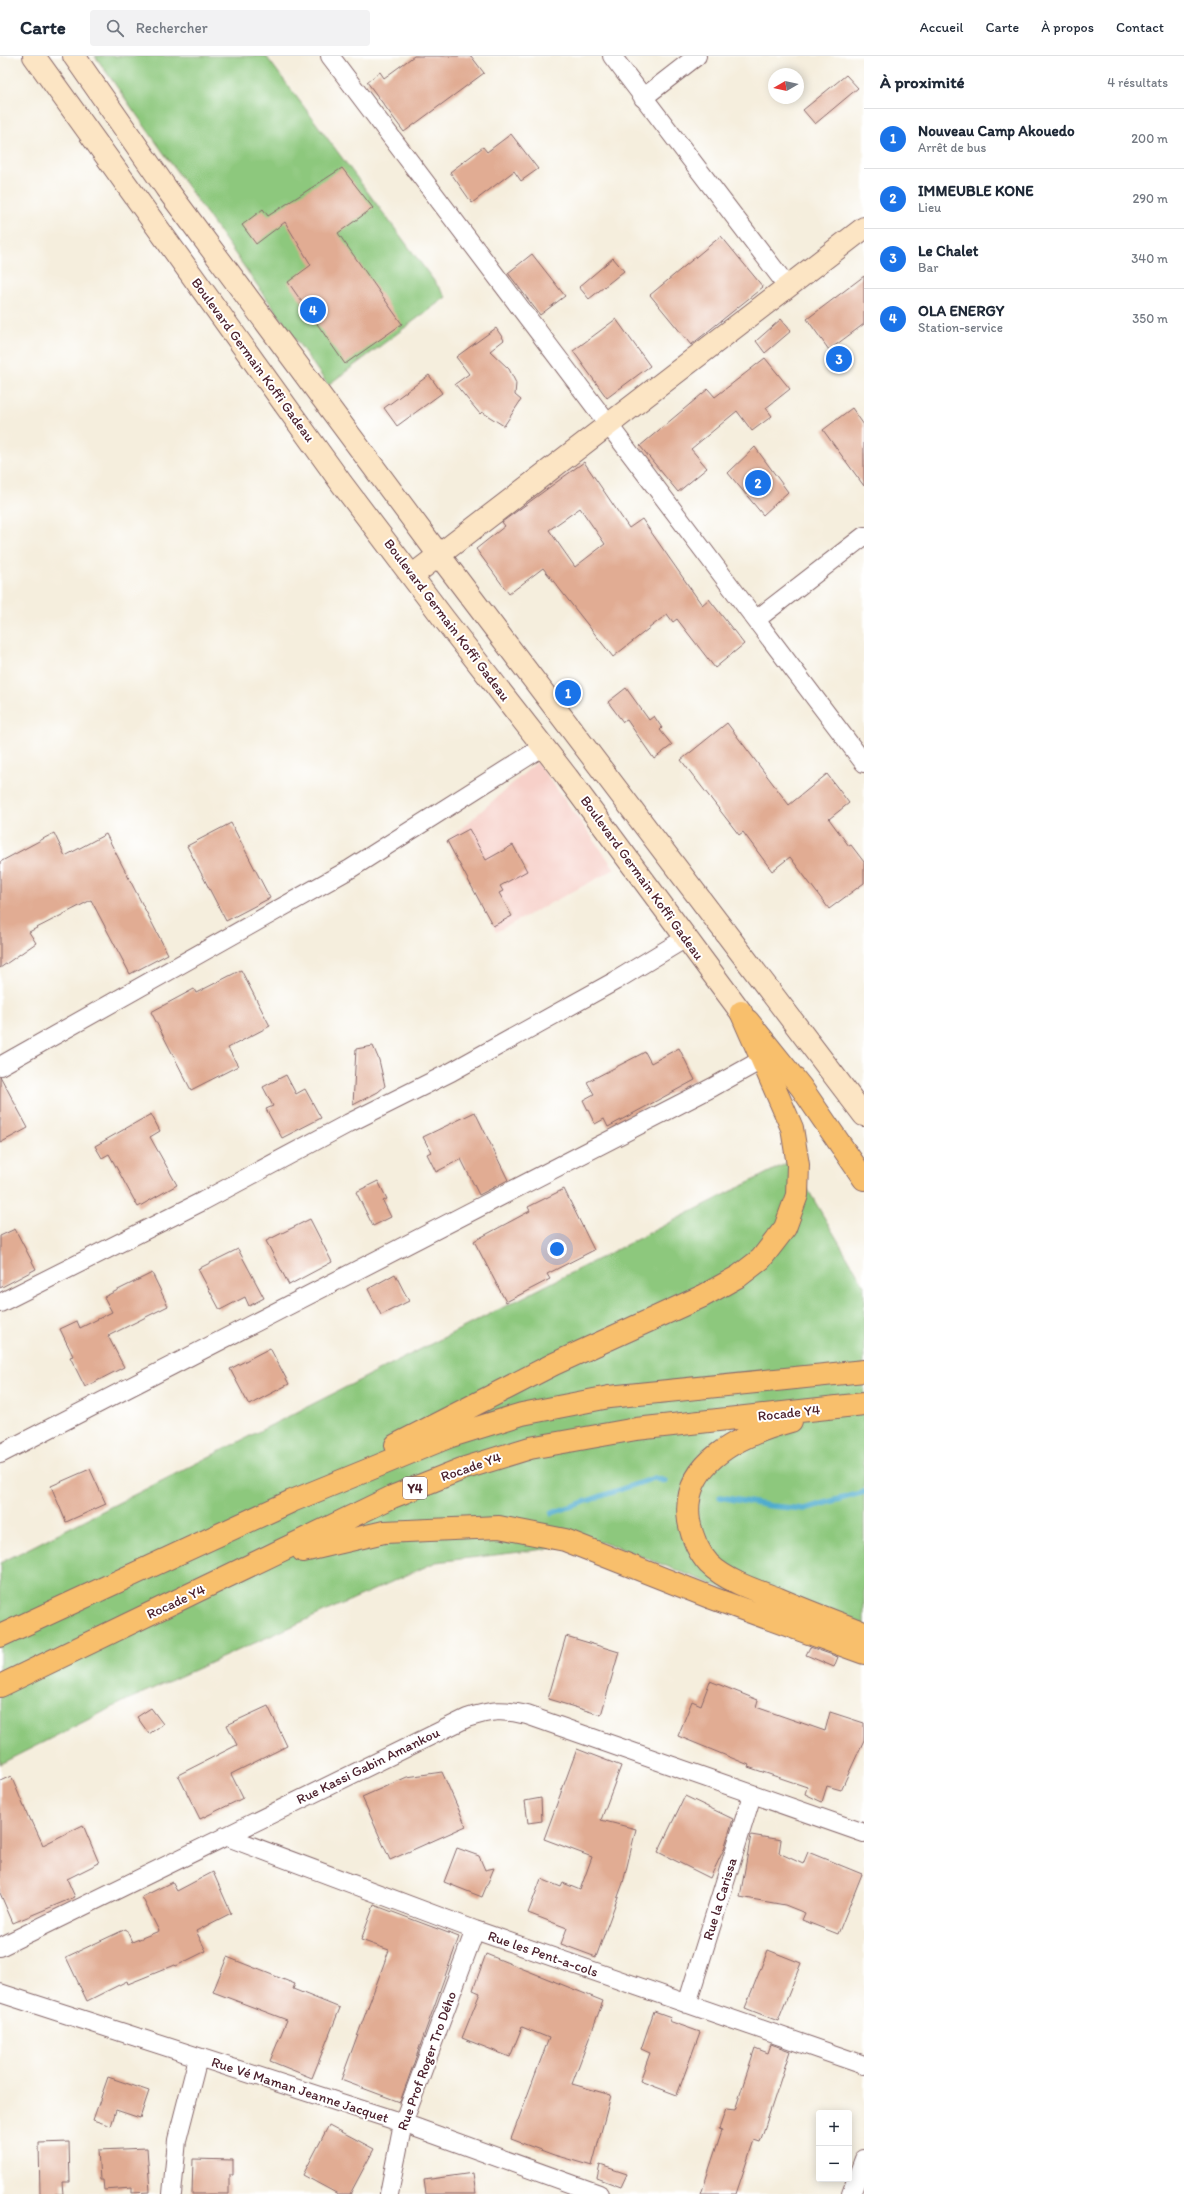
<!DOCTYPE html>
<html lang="fr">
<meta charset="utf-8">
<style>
:root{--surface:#fff;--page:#f2f2f3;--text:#1f2937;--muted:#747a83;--line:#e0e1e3;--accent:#1a73e8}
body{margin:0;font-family:Itim,sans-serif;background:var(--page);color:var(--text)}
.controls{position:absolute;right:12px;bottom:12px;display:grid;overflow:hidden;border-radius:4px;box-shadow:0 2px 10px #0003}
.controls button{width:36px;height:36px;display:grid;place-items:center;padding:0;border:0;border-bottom:1px solid var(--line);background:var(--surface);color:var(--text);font:20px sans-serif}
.compass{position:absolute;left:768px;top:12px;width:36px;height:36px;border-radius:50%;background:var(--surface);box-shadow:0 2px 10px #0003;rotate:261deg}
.you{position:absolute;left:557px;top:1193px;width:14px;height:14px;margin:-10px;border:3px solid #fff;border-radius:50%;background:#1a73e8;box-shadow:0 0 0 6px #1a73e833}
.badge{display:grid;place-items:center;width:26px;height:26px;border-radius:50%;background:var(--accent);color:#fff;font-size:13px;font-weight:700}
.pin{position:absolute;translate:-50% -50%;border:2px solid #fff;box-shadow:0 1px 4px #0006}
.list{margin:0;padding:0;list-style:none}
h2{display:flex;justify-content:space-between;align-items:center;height:52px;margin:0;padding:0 16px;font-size:17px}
h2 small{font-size:13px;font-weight:400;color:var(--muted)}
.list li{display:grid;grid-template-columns:26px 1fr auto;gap:12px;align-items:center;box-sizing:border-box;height:60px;padding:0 16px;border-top:1px solid var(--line)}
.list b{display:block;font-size:15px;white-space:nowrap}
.list p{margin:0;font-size:13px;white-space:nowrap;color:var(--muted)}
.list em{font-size:13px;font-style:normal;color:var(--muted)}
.icon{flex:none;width:22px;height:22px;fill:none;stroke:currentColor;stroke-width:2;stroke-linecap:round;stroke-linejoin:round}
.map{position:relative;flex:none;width:864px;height:2138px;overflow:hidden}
header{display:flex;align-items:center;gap:24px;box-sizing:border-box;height:56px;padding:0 20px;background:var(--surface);border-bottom:1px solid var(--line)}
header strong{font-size:19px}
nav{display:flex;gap:22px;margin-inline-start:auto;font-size:14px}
.search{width:280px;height:36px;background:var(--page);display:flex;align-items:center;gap:10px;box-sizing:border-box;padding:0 14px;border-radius:4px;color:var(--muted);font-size:15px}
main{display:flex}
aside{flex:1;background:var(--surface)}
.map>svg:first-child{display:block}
</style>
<header>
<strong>Carte</strong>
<div class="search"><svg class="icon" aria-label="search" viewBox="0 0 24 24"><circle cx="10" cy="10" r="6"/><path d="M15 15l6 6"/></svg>Rechercher</div>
<nav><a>Accueil</a><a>Carte</a><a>À propos</a><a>Contact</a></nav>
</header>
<main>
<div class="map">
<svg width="864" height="2138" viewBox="0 0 864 2138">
<rect width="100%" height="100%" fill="#fff"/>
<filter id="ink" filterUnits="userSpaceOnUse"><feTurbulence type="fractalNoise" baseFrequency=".025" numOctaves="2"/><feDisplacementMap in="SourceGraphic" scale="8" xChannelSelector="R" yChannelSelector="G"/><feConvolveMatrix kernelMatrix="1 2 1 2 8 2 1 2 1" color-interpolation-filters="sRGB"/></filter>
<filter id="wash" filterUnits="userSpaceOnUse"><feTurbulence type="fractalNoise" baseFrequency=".012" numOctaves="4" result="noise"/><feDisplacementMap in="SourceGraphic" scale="16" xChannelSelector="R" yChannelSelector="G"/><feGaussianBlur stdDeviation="0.9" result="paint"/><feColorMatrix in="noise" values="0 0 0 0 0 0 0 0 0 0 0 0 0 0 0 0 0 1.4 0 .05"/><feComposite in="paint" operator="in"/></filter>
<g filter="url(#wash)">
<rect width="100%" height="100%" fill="#f5eedd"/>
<!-- built -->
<path fill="#f7d0c9" d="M537 706 615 813 496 876 447 785Z"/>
<!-- green -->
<path fill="#8dc87d" stroke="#6c7454" d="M95 0H266L446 241 328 329Z
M791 1105 864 1229V1587L604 1486 436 1506 127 1644 0 1708V1507Z"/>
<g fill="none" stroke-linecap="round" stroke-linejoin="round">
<!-- stream -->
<path stroke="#50acce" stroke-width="5.5" d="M720 1441 771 1450 804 1453 864 1436
M552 1457 654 1422 665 1425"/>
</g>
<g id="blocks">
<!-- building -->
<path fill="#e1ac93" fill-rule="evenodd" d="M414 0H471L484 17 404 76 367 26 380 16 384 22Z
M846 19 858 32 815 68 803 54Z
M511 78 538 113 521 125 514 115 472 147 450 116 483 91 487 96Z
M342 112 373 152 338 177 402 268 345 308 288 226 311 209 285 166 256 188 242 169 263 153 268 160Z
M721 180 763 231 691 289 650 239Z
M532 198 565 240 540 259 508 217Z
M613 202 624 215 589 243 579 231Z
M864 220V268L829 294 807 263Z
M616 263 650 310 607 342 573 295Z
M781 263 791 275 765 297 756 285Z
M496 272 504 284 490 295 509 313 516 327 515 339 521 344 504 370 482 356 480 358 455 328 469 318 456 301Z
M765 302 790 333 766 352 772 360 752 375 737 355 691 393 707 412 678 436 640 390 708 333 715 341Z
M429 319 442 337 397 370 384 352Z
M852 352 864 369V430L823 374Z
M755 391 788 436 763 459 728 417Z
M584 406 629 472 642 463 702 549 709 543 744 588 715 612 677 563 673 566 667 558 613 601 543 512 509 538 476 493 505 470 502 466ZM580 452 605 488 575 511 549 474Z
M626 632 649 664 654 660 662 672 660 674 672 689 654 703 627 664 623 666 608 646Z
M727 667 789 749 827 718 849 747 829 763 849 790 851 789 864 806V827L829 853 790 801 772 815 743 776 739 779 681 704Z
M231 767 270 842 226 865 187 790Z
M469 773 486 804 513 789 527 815 500 830 503 835 499 837 512 860 493 870 447 785Z
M54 777 65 800 106 778 168 898 130 918 91 844 29 876 36 887 0 912V806Z
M241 914 270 970 228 992 238 1010 191 1034 151 956 194 933 196 937Z
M373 990 379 1004 385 1030 378 1036 353 1049 356 993Z
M679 992 695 1024 608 1071 604 1063 595 1068 583 1044 594 1038 587 1026 645 996 651 1007Z
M286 1019 296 1038 305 1033 321 1062 282 1082 266 1053 273 1050 263 1031Z
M0 1020 28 1072 0 1087Z
M475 1056 508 1124 479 1139 461 1103 436 1116 427 1098 431 1096 423 1081Z
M151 1058 160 1075 150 1081 177 1129 138 1151 109 1098 102 1102 95 1090Z
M378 1125 387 1143 383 1145 391 1161 373 1170 356 1136Z
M564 1133 594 1194 547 1218 550 1223 506 1246 474 1185 530 1155 528 1151Z
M310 1163 332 1206 289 1229 266 1185Z
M15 1173 36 1213 0 1232V1180Z
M238 1193 264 1242 249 1250 245 1241 220 1254 198 1213Z
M152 1217 168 1250 108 1280 124 1311 85 1331 70 1301 73 1300 60 1273 77 1265 80 1272 112 1256 104 1241Z
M395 1218 409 1245 381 1259 368 1233Z
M270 1292 289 1328 249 1349 230 1313Z
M90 1413 106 1448 66 1466 51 1430Z
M566 1580 619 1596 601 1659 548 1643Z
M810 1591 838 1601 834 1611 806 1599Z
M710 1625 758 1644 756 1651 825 1675 830 1656 864 1667V1684L841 1734 827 1730 822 1746 805 1738 807 1731 748 1711 749 1709 678 1680 692 1645 701 1649Z
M268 1650 287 1690 231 1718 243 1742 200 1763 178 1719 237 1689 227 1669Z
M151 1652 163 1668 149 1678 137 1661Z
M577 1693 621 1710 601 1764 636 1773 623 1827 596 1901 561 1888 567 1872 528 1857 541 1823 561 1831 563 1827 580 1834 592 1801 544 1783Z
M442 1716 466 1770 390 1804 362 1741 407 1721Z
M11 1720 30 1765H32L43 1789 83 1769 99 1807 67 1823 75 1841 13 1867 0 1837V1725Z
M685 1740 733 1763 724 1793 710 1822 658 1796Z
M541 1742 542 1765 528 1767 525 1745Z
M751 1779 781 1784 779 1797 803 1808 808 1796 862 1818 838 1878 802 1864 805 1857 785 1849 740 1841Z
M457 1792 479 1800 485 1814 494 1812 482 1841 444 1826Z
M213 1816 231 1857 196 1875 206 1895 176 1910 175 1909 128 1928 127 1925 87 1945 66 1901 126 1873 132 1886 159 1875 142 1841 172 1826 177 1835Z
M374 1849 459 1881 400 2046 341 2024 389 1894 361 1884Z
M768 1894 801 1907 778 1965 745 1952Z
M486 1898 603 1945 572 2028 611 2039 592 2110 554 2099 511 2083 549 1982 522 1971 510 2001 462 1982 480 1937 473 1934Z
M227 1901 295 1928 293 1933 340 1952 312 2022 270 2005 287 1964 213 1936Z
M654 1955 671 1961 669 1965 700 1976 677 2039 640 2025 650 1997 641 1993Z
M771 1988 790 1995 760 2086 754 2084 736 2138H701L722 2074 719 2073 726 2053 735 2054 755 1992 768 1997Z
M108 2021 149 2035 140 2062 116 2054 111 2070 93 2064Z
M329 2069 374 2093 350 2138H338L303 2119Z
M69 2086 70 2126H62L63 2138H40L39 2087Z
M147 2092 150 2136 132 2137V2132L104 2134 103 2124H100L98 2094Z
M193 2103 233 2104V2119H229V2138H192Z
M600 2109 627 2118 621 2131 597 2122Z
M473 2117 476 2138H426L424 2124Z"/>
</g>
</g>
<g filter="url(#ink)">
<use href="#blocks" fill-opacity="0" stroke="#866769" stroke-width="1"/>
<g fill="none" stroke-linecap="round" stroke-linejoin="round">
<defs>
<path id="street" d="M330 0 864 707
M612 0 788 231
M643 42 697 0
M757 563 864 480
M0 1010 350 813 544 690
M0 1247 203 1145 349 1067 451 1016 615 925 686 882
M0 1398 713 1031 774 997
M225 1780 475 1874 864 2009
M0 1891 467 1662C492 1654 502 1653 527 1659L864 1777
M0 1937 403 2067 599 2138
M687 1948 752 1739
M172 2138 177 2084 198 2002
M389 2138 403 2067 475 1874
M851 2138 864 2103"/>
<path id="secondary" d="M34 0 342 428 444 563 567 721 741 956
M74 0 166 132 439 499 864 1059
M413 519 864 172"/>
<path id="primary" d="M748 965 801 1031 864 1123"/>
<path id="highway" d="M791 1365C744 1378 680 1405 689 1465 692 1481 697 1495 709 1508 726 1525 757 1535 779 1543 807 1555 836 1566 864 1577
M396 1389 554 1308 703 1240 739 1220 761 1203 785 1172 797 1139 798 1109 792 1072 741 956
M303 1495 384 1476 499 1471 565 1484 712 1542 864 1597
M0 1580 292 1445 451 1380 522 1358 609 1341 864 1315
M0 1630 392 1441 462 1413 530 1392 636 1373 864 1348"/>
</defs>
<!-- street casing -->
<use href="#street" stroke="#866769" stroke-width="20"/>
<!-- secondary casing -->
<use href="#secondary" stroke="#866769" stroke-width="24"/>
<!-- primary casing -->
<use href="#primary" stroke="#866769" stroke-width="24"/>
<!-- highway casing -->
<use href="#highway" stroke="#866769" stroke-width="24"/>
<!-- street -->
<use href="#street" stroke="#fff" stroke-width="18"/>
<!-- secondary -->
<use href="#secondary" stroke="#fce5c4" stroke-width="22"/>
<!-- primary -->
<use href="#primary" stroke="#f8bf6c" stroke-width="22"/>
<!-- highway -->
<use href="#highway" stroke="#f8bf6c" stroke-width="22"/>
</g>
</g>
<g text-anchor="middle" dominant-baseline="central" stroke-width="4" stroke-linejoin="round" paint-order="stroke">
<!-- shield labels -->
<rect fill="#fff" stroke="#80626b" stroke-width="1" x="403" y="1421" width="24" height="22" rx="3"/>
<g font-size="13" font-weight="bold" fill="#4a1f2b">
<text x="415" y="1432">Y4</text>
</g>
<!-- street labels -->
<g font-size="14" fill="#4a1f2b" stroke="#fff">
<text transform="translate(253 304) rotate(54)">Boulevard Germain Koffi Gadeau</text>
<text transform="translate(447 564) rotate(53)">Boulevard Germain Koffi Gadeau</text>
<text transform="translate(642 822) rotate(54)">Boulevard Germain Koffi Gadeau</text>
<text transform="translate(789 1357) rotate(-6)">Rocade Y4</text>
<text transform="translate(471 1411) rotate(-19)">Rocade Y4</text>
<text transform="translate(176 1546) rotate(-25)">Rocade Y4</text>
<text transform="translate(368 1710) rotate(-26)">Rue Kassi Gabin Amankou</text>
<text transform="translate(720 1843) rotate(-73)">Rue la Carissa</text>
<text transform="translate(543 1898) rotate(19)">Rue les Pent-a-cols</text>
<text transform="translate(427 2005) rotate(-70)">Rue Prof Roger Tro Dého</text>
<text transform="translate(300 2034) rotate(18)">Rue Vé Maman Jeanne Jacquet</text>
</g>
</g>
</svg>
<div class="controls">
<button>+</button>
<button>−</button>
</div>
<svg class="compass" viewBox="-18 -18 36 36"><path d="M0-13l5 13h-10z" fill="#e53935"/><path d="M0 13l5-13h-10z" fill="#747a83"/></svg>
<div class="you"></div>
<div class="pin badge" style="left:568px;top:637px">1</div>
<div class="pin badge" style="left:758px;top:427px">2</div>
<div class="pin badge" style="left:839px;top:303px">3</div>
<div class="pin badge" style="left:313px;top:254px">4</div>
</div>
<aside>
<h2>À proximité<small>4 résultats</small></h2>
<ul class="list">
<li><span class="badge">1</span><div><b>Nouveau Camp Akouedo</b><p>Arrêt de bus</p></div><em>200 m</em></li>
<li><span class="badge">2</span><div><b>IMMEUBLE KONE</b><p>Lieu</p></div><em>290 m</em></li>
<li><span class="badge">3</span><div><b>Le Chalet</b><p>Bar</p></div><em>340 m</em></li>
<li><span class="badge">4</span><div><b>OLA ENERGY</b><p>Station-service</p></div><em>350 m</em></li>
</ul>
</aside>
</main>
